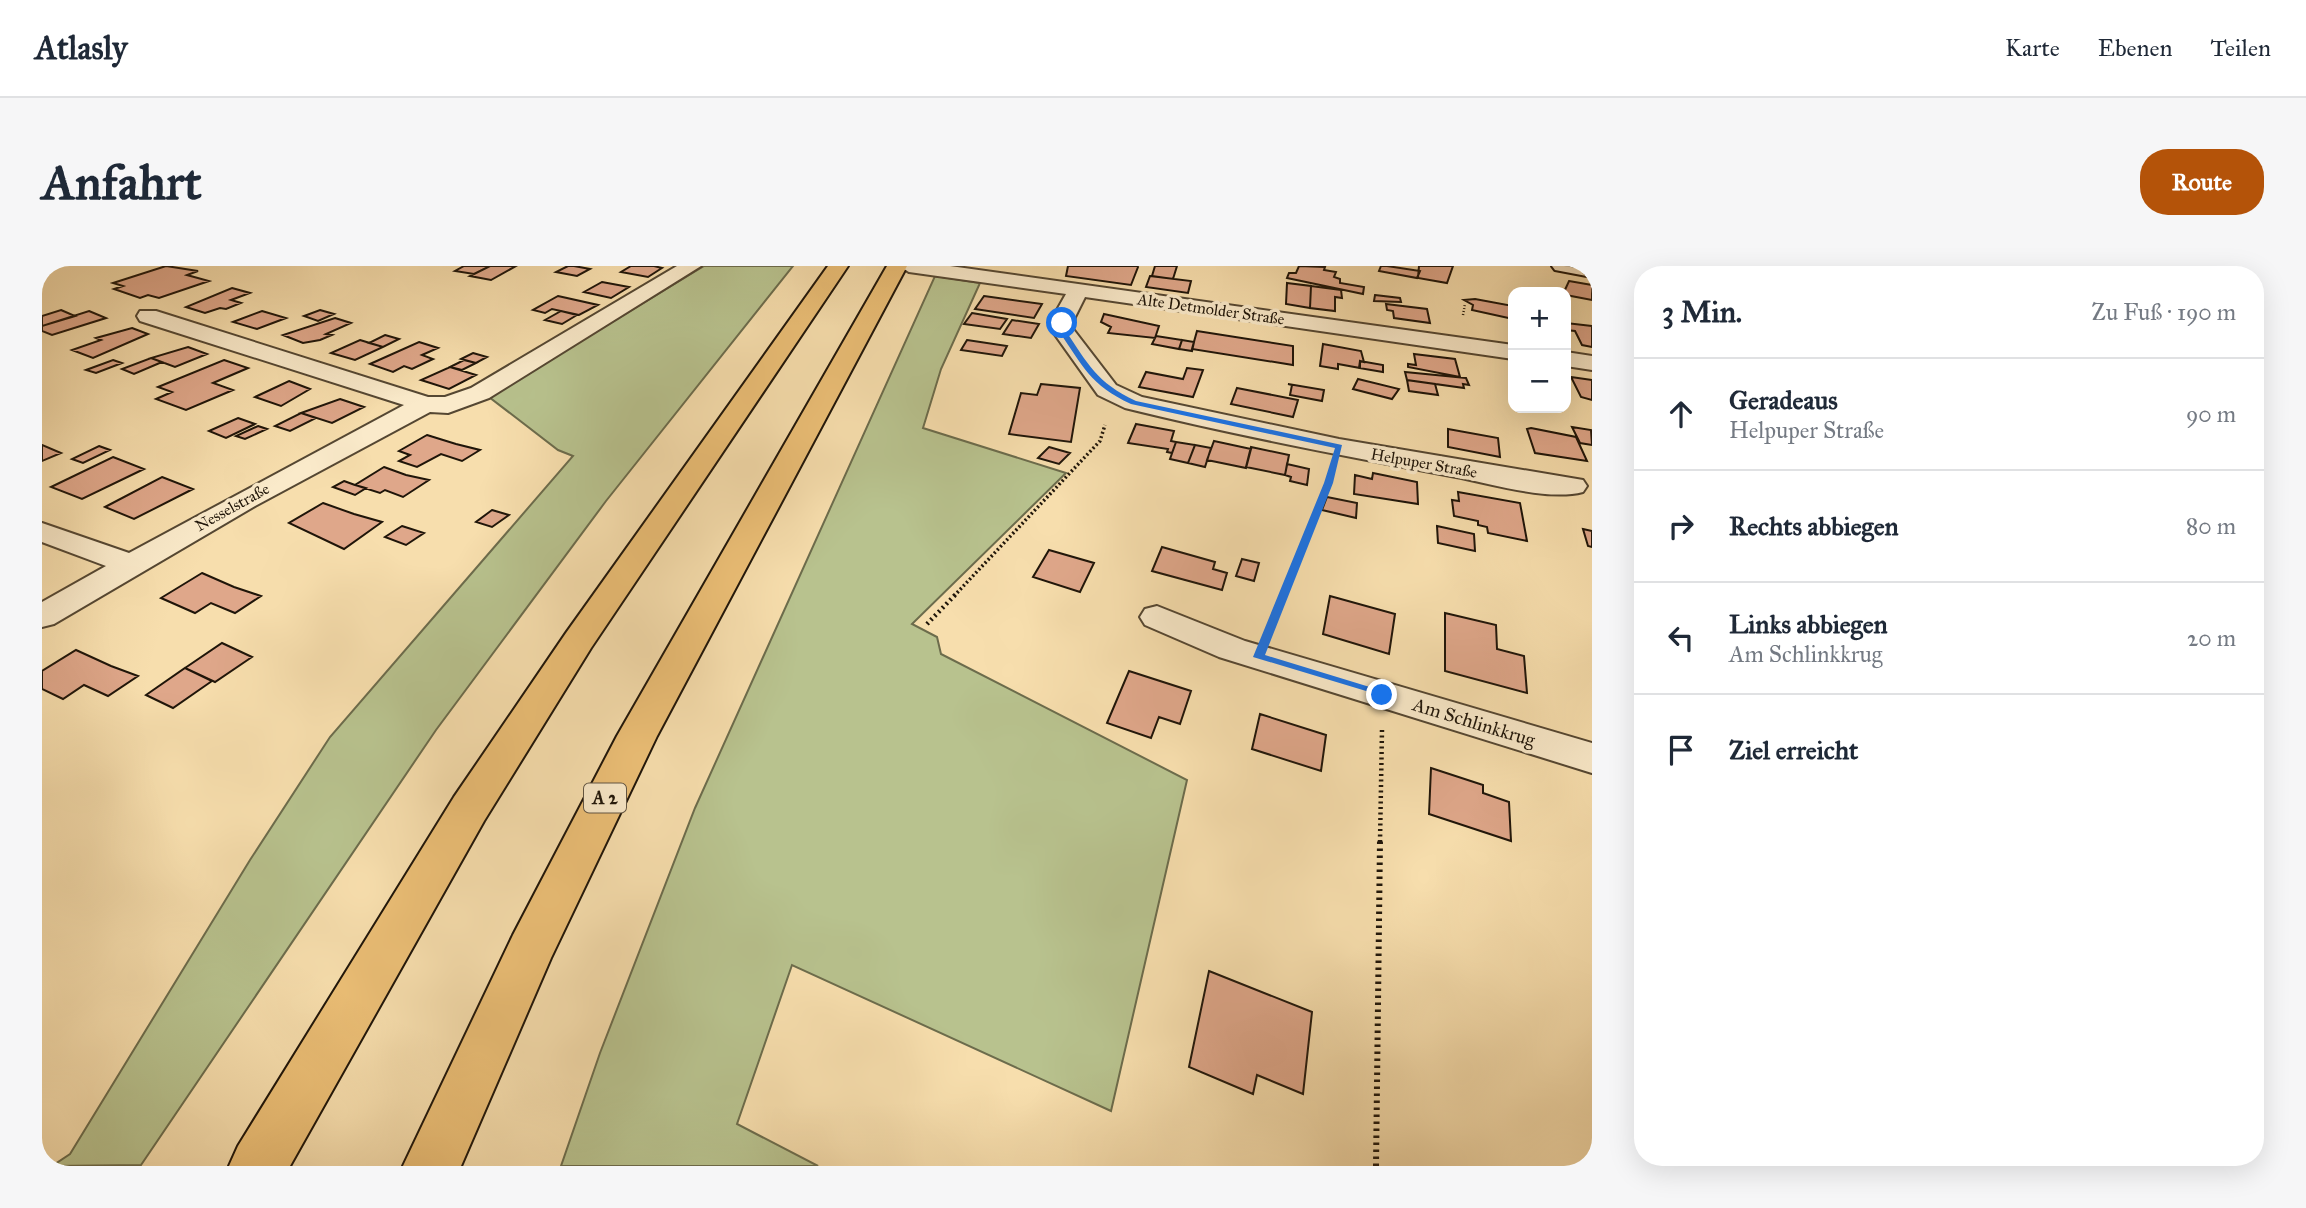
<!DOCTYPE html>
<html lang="de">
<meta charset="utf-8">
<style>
:root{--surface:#fff;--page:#f6f6f7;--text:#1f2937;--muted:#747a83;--line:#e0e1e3;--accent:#b45309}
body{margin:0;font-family:"IM FELL Great Primer",serif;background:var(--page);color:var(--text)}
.controls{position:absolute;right:21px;top:21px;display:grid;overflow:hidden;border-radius:14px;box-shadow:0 7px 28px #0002}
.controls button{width:63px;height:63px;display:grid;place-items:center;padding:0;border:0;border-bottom:2px solid var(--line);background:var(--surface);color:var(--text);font:35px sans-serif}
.stop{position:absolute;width:21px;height:21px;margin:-16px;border:5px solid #1a73e8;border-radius:50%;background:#fff}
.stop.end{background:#1a73e8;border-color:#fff;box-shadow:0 2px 7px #0008}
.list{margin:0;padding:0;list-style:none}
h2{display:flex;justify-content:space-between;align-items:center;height:91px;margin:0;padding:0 28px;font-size:30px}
h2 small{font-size:23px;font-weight:400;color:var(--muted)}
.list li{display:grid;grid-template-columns:46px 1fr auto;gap:21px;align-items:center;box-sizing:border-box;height:112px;padding:0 28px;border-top:2px solid var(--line)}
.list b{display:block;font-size:26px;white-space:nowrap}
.list p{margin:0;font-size:23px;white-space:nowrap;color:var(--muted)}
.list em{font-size:23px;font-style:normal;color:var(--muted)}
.icon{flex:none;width:38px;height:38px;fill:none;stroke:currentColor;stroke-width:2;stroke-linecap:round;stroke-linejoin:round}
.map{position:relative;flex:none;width:1550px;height:900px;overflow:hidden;border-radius:28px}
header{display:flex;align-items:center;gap:42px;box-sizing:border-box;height:98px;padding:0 35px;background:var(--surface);border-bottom:2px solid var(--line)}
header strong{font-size:33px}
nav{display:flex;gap:38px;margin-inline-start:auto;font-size:24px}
.intro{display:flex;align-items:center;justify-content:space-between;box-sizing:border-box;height:168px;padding:0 42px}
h1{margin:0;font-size:49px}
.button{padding:18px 32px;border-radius:28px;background:var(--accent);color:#fff;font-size:24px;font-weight:700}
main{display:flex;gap:42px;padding:0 42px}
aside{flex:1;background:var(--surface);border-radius:28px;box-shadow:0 7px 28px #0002}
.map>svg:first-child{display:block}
</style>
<header>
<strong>Atlasly</strong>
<nav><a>Karte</a><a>Ebenen</a><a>Teilen</a></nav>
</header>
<div class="intro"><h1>Anfahrt</h1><a class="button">Route</a></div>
<main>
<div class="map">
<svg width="1550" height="900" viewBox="0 0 1550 900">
<rect width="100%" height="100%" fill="#f7dead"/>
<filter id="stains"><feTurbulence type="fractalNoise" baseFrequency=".00286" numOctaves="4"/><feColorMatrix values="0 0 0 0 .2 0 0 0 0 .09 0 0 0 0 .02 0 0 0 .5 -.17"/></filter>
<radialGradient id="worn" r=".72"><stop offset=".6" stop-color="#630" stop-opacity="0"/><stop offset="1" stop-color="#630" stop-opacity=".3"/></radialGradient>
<!-- green -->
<path fill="#b8c28e" stroke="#6c6c4c" stroke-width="2" d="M662 0H751L564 235 394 464 99 899 10 900 28 888 208 594 288 471 531 190 516 184 447 131Z
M893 10 938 17 899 103 881 162 1024 207 870 358 895 371 899 388 1145 514 1069 845 750 699 695 858 776 900H519L558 787 653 542Z"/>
<!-- building -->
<path fill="#dfa78a" stroke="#1f1509" stroke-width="2" d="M124 0 156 5 145 9 167 15 117 32 106 29 98 32 72 23 81 20 71 17Z
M422 0H448L432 8 413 5Z
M448 0H474L449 14 428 10Z
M526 0H532L548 3 535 10 514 6Z
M589 0H612L620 2 606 11 579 6Z
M1026 0H1095L1096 1 1089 19 1024 10Z
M1113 0H1135L1131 13 1110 10Z
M1257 0 1283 1 1282 4 1294 6 1292 11 1298 13V17L1322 21 1321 28 1245 12 1247 7H1254Z
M1339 0H1345L1378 5 1375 12 1337 5Z
M1377 0H1411L1405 17 1376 12Z
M1108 10 1149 15 1146 27 1104 21Z
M1527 15 1550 19V34L1524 29 1522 26Z
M560 16 587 21 569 32 542 26Z
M1245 17 1269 20 1268 42 1244 38Z
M1269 20 1299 24 1300 32 1293 31V45L1268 42Z
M190 22 208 27 189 34 199 37 184 43 178 42 163 47 144 41Z
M1333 29 1358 32 1359 36 1332 35Z
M516 30 556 39 537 49 510 43 503 47 491 44Z
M942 30 1000 38 992 52 933 43Z
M1433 33 1471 40V53L1430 44 1431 39 1422 34Z
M1344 38 1385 43 1388 57 1352 52 1351 45 1345 44Z
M19 44 33 50 0 60V50Z
M278 44 292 48 276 55 262 50Z
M47 45 64 52 10 69 0 65V60Z
M220 45 244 52 215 63 191 56Z
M519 45 535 49 520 58 503 54Z
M930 47 965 53 958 63 922 58Z
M1062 48 1117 60 1113 72 1066 67 1069 61 1059 56Z
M293 52 309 57 284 68 290 69 278 74 261 77 241 69Z
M970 54 997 58 989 72 961 68Z
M1524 57 1550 60V81L1540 79 1533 65 1524 64Z
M90 62 106 68 51 92 30 84 59 74 54 72Z
M1155 65 1251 80V99L1150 83Z
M343 69 357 73 341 81 327 77Z
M1114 70 1140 74 1137 83 1110 78Z
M318 74 341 81 313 94 289 87Z
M925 74 965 80 960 90 919 84Z
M1140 74 1152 76 1150 85 1137 83Z
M377 76 396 82 380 89 391 93 370 103 362 100 351 106 328 98Z
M1281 78 1319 85 1322 96 1318 95V102L1296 98V103L1278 100Z
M146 81 165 88 133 101 109 92Z
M431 87 445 91 434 97 419 93Z
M1372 88 1413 93 1418 111 1366 101V98L1374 99Z
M109 92 120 96 92 108 80 103Z
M71 94 80 97 54 107 44 104Z
M182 94 206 102 171 117 191 124 144 144 114 133 130 126 116 121Z
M422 94 434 97 420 104 408 101Z
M1318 95 1341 99V106L1317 102Z
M408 101 434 109 407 123 379 114Z
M1145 102 1161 104 1151 131 1097 121 1104 106 1141 113Z
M1363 106 1424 112 1427 119 1421 118 1422 122 1365 114Z
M1529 111 1550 114V134L1539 131Z
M1316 113 1357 123 1350 133 1311 123Z
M1365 114 1393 118 1396 129 1367 125Z
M247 115 268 123 239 140 213 131Z
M999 118 1038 122 1029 176 967 168 979 127 995 129Z
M1246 118 1282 124 1280 135 1248 129 1250 119Z
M1195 122 1256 134 1251 151 1189 138Z
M298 133 322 141 290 157 259 147Z
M259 147 274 152 248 165 233 160Z
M196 152 213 158 184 172 167 165Z
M1094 158 1132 165 1129 175 1134 176 1130 187 1125 186 1126 183 1086 177Z
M216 160 225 163 203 173 194 170Z
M1530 161 1549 164 1550 179 1538 177Z
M1489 162 1534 171 1545 195 1493 187 1485 163Z
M1406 163 1456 172 1458 191 1406 181Z
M385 169 414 178 438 184 420 195 399 188 375 201 357 195 368 189 357 185Z
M1172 175 1209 183 1204 202 1165 194Z
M1134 176 1153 179 1146 197 1128 193Z
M0 179 19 187 0 195Z
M1153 179 1169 182 1163 201 1146 197Z
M57 180 68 184 41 197 30 193Z
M1007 181 1028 187 1017 198 996 192Z
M1209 181 1247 189 1243 209 1204 201Z
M71 191 102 203 40 233 9 221Z
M1245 198 1267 203 1265 219 1248 215 1249 211 1243 209Z
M342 201 364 209 387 214 361 231 343 224 338 227 313 219Z
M1331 207 1375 216 1376 238 1312 228 1313 209 1330 213Z
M120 211 151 223 92 253 63 241Z
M302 215 313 219 324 222 313 229 291 221Z
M1416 226 1478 237 1485 275 1446 267 1445 261 1436 259V255L1412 250 1410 234 1417 235Z
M1285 231 1315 237 1314 252 1280 244Z
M281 237 312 248 340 256 302 283 247 257Z
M450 244 467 249 450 261 434 256Z
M360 260 382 267 364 279 343 271Z
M1395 260 1432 268 1433 285 1396 277Z
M1541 263 1550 265V281L1546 280Z
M1120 281 1173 296 1171 303 1185 307 1180 324 1110 305Z
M1007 284 1052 297 1038 326 991 311Z
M1200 293 1217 297 1212 315 1194 310Z
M160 307 192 321 219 330 193 347 169 337 153 347 119 332Z
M1288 330 1353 348 1347 388 1281 368Z
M1403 347 1454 359 1455 383 1482 390 1485 427 1403 405Z
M180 377 210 391 173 416 143 402Z
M34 384 69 400 96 410 66 430 42 419 21 433 0 423V405Z
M143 402 170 415 131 442 104 429Z
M1087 405 1149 425 1138 458 1117 451 1109 472 1065 457Z
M1218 448 1284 469 1279 505 1210 483Z
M1389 502 1441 519V527L1467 536 1469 575 1387 548Z
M1167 705 1270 746 1261 828 1215 809 1211 828 1147 801Z"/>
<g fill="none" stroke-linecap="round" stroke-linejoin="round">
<defs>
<path id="street" d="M635 0H659L447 132 406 147 388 146 213 240 12 358 0 361V336L64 300 0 276V257L87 287 362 139 98 55 95 50 98 45H114L386 131H403L429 122Z
M857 0H908L1471 79V93L1043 31 1033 51 1031 63 1074 119 1100 131 1297 173 1541 214 1545 220 1541 226C1506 235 1450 218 1414 211 1303 190 1192 169 1083 142L1056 129 1009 63 1011 51 1024 28 867 6Z
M1524 86 1550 90V104L1524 100Z
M1115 340 1203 375 1550 477V507L1177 391 1103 359 1098 351 1103 343Z"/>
<path id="secondary" d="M1510 0H1550V11L1513 4Z"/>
<path id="highway" d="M786 0H806L549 382 442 555 248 900H187L196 880 412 531 524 367Z
M845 0H865L615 470 509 692 419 900H361L471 669 575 470Z"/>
</defs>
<!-- street casing -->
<use href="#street" stroke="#554732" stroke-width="4"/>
<!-- secondary casing -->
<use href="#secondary" stroke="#1f1509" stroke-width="4"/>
<!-- highway casing -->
<use href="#highway" stroke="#1f1509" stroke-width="4"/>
<!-- path-far3 -->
<path stroke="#1f1509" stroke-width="2.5" stroke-dasharray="1 2" stroke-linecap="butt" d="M1421 49 1423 38"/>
<!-- path-far2 -->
<path stroke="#1f1509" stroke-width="3.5" stroke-dasharray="2 2.5" stroke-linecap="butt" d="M912 330 1058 175 1063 159
M1241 330 1289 210"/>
<!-- path-far1 -->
<path stroke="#1f1509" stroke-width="4.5" stroke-dasharray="2 3.5" stroke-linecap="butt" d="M885 358 914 328
M1229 361 1242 328
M1338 576 1340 464"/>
<!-- path -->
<path stroke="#1f1509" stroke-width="6" stroke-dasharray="2.5 4.5" stroke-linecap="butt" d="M1334 900 1338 574"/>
<!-- street -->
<use href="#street" fill="#faeaca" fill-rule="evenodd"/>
<!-- secondary -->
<use href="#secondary" fill="#faeaca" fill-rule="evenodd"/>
<!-- highway -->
<use href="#highway" fill="#ecbf76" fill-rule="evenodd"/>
</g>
<!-- route -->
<path fill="#1a73e8" d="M1022 56 1023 64C1047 99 1054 116 1094 135L1300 179 1291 217 1223 389 1344 426V431L1211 391 1282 217 1293 182 1089 138C1048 119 1041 100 1016 64L1017 57Z"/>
<g text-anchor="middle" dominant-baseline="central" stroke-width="7" stroke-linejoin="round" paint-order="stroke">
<!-- far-street labels -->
<g font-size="16" fill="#1f1509" stroke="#faeaca">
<text transform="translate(1169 43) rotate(8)">Alte Detmolder Straße</text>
<text transform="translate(1382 197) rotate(10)">Helpuper Straße</text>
<text transform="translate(190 241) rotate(-29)">Nesselstraße</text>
</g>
<!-- shield labels -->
<rect fill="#faeaca" stroke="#615543" stroke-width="2" x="542" y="517.5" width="42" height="29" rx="5"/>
<g font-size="18" font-weight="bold" fill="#1f1509">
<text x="563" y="532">A 2</text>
</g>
<!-- street labels -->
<g font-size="19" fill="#1f1509" stroke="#faeaca">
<text transform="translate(1432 456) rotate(17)">Am Schlinkkrug</text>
</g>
</g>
<rect width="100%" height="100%" filter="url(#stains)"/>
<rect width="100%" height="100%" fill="url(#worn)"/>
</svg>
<div class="controls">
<button>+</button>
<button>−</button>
</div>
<div class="stop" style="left:1020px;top:57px"></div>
<div class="stop end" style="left:1340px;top:429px"></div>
</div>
<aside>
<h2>3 Min.<small>Zu Fuß · 190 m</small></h2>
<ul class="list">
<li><svg class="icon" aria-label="ahead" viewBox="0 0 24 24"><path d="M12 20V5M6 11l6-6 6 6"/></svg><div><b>Geradeaus</b><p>Helpuper Straße</p></div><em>90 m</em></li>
<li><svg class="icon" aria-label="right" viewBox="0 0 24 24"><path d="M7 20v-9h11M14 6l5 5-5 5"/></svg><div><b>Rechts abbiegen</b></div><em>80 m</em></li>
<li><svg class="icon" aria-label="left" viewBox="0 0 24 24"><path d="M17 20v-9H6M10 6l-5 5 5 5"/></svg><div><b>Links abbiegen</b><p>Am Schlinkkrug</p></div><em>20 m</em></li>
<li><svg class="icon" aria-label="arrive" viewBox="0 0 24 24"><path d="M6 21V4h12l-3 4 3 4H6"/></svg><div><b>Ziel erreicht</b></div></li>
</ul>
</aside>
</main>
